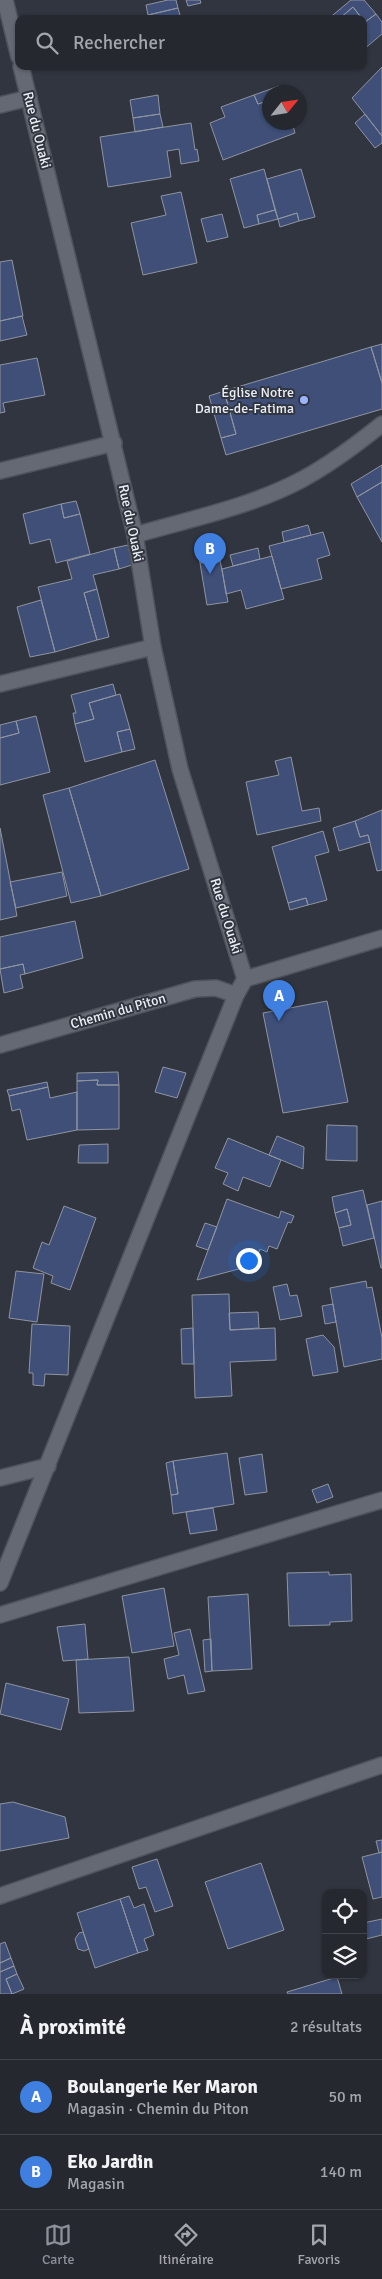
<!DOCTYPE html>
<html lang="fr">
<meta charset="utf-8">
<style>
:root{--surface:#25282f;--page:#2d3037;--text:#f1f3f6;--muted:#a3a6aa;--line:#42444b;--accent:#8c9099}
body{margin:0;font-family:Signika,sans-serif;background:var(--page);color:var(--text)}
.controls{position:absolute;right:15px;bottom:15px;display:grid;overflow:hidden;border-radius:10px;box-shadow:0 1px 4px #0004}
.controls button{width:45px;height:45px;display:grid;place-items:center;padding:0;border:0;border-bottom:1px solid var(--line);background:var(--surface);color:var(--text);font:25px sans-serif}
.compass{position:absolute;left:262px;top:85px;width:45px;height:45px;border-radius:50%;background:var(--surface);box-shadow:0 1px 4px #0004;rotate:60deg}
.you{position:absolute;left:248px;top:1260px;width:18px;height:18px;margin:-12px;border:4px solid #fff;border-radius:50%;background:#1a73e8;box-shadow:0 0 0 8px #1a73e833}
.badge{display:grid;place-items:center;width:32px;height:32px;border-radius:50%;background:var(--accent);color:#fff;font-size:16px;font-weight:700}
.pin{position:absolute;translate:-50% -41px;filter:drop-shadow(0 1px 2px #0008)}
.pin::after{content:'';position:absolute;top:26px;width:18px;height:15px;background:inherit;clip-path:polygon(0 0,100% 0,50% 100%)}
.list{margin:0;padding:0;list-style:none}
h2{display:flex;justify-content:space-between;align-items:center;height:65px;margin:0;padding:0 20px;font-size:21px}
h2 small{font-size:16px;font-weight:400;color:var(--muted)}
.list li{display:grid;grid-template-columns:32px 1fr auto;gap:15px;align-items:center;box-sizing:border-box;height:75px;padding:0 20px;border-top:1px solid var(--line)}
.list b{display:block;font-size:19px;white-space:nowrap}
.list p{margin:0;font-size:16px;white-space:nowrap;color:var(--muted)}
.list em{font-size:16px;font-style:normal;color:var(--muted)}
.icon{flex:none;width:28px;height:28px;fill:none;stroke:currentColor;stroke-width:2;stroke-linecap:round;stroke-linejoin:round}
.map{position:relative;flex:none;width:382px;height:1994px;overflow:hidden}
.search{position:absolute;background:var(--surface);box-shadow:0 1px 4px #0004;left:15px;right:15px;top:15px;height:55px;display:flex;align-items:center;gap:12px;box-sizing:border-box;padding:0 18px;border-radius:10px;color:var(--muted);font-size:19px}
.sheet{height:215px;background:var(--surface)}
nav{display:flex;justify-content:space-around;align-items:center;box-sizing:border-box;height:70px;border-top:1px solid var(--line);background:var(--surface);font-size:14px;color:var(--muted)}
nav a{display:grid;justify-items:center;gap:2px}
nav .on{color:var(--accent)}
.map>svg:first-child{display:block}
</style>
<div class="map">
<svg width="382" height="1994" viewBox="0 0 382 1994">
<rect width="100%" height="100%" fill="#31353f"/>
<!-- building -->
<path fill="#3f4f78" stroke="#8f94a0" d="M168 0H176L178 8 148 15 146 5Z
M186 0H200L201 3 188 6Z
M351 0H364L376 14 365 22 353 7 339 19H328Z
M353 7 362 19H339Z
M178 8 181 19H149L148 15Z
M376 14 382 22V34L363 50V20L365 22Z
M382 67V136L352 98Z
M279 86 281 92H270V100L258 104 254 95Z
M158 95 160 114 133 118 130 100Z
M254 95 258 104 270 100V122H292L295 133 223 160 210 123 225 117 221 107Z
M160 114 163 127 135 132 133 118Z
M365 114 382 136V143L375 148 355 123Z
M191 123 195 150 197 149 199 161 181 164 179 149 167 151 171 177 108 187 100 137Z
M264 169 275 210 257 215 259 224 244 228 230 179Z
M301 169 315 217 299 221 297 213 278 219 267 179Z
M181 192 197 263 143 275 131 223 166 215 161 196Z
M275 210 278 219 259 224 257 215Z
M297 213 299 221 280 227 278 219Z
M222 214 228 237 207 242 201 219Z
M12 260 23 316 0 321V262Z
M22 316 27 335 0 341V321Z
M382 344V383L371 347Z
M371 347 382 383V409L226 455 221 438 236 434 224 391Z
M37 358 45 395 3 403 5 412 0 413V365Z
M224 391 236 434 221 438 209 396Z
M382 465V482L357 497 351 484Z
M382 482V542L357 497Z
M76 501 80 514 64 518 61 504Z
M61 504 64 518 80 514 90 554 56 563 50 539 30 544 23 514Z
M308 525 311 535 284 542 282 532Z
M323 532 330 555 317 559 322 579 281 589 269 546Z
M128 545 132 565 119 569 114 548Z
M114 548 119 569 93 575 97 589 84 593 97 640 55 652 38 587 72 579 67 561Z
M258 548 260 559 233 566 230 555Z
M219 551 220 560 200 563 198 555Z
M272 556 284 599 246 609 241 590 226 594 222 569Z
M220 560 228 602 207 605 200 563Z
M97 589 109 637 97 640 84 593Z
M41 600 55 652 30 657 17 607Z
M113 684 116 695 89 703 94 719 75 724 73 713H76L71 695Z
M120 694 130 729 117 732 122 752 85 762 75 724 94 719 89 703Z
M36 716 50 772 0 785V738L19 733 16 721Z
M16 721 19 733 0 738V725Z
M130 729 135 749 122 752 117 732Z
M291 757 302 811 319 808 321 821 257 835 246 782 279 775 275 761Z
M155 760 189 869 101 896 69 788Z
M69 788 101 896 71 903 43 795Z
M382 810V870L377 871 368 835 360 837 355 821Z
M355 821 360 837 368 835 370 842 339 851 333 828Z
M0 828 17 916 0 920Z
M323 831 329 852 315 856 327 900 308 905 306 898 288 903 272 847Z
M62 872 67 896 16 908 10 882Z
M306 898 308 905 290 910 288 903Z
M75 921 83 958 25 974 23 964 0 969V937Z
M23 964 25 974 20 975 23 988 4 993 0 969Z
M327 1001 348 1102 283 1113 263 1013Z
M163 1067 186 1073 177 1098 155 1092Z
M118 1072 119 1085H97L98 1080 77 1081V1073Z
M98 1080 97 1085H119V1129L77 1130V1081Z
M47 1082 48 1087 9 1096 7 1090Z
M48 1087 50 1098 77 1092V1130L27 1140 20 1109 12 1111 9 1096Z
M327 1125 357 1126V1161L326 1160Z
M277 1136 304 1147 303 1169 269 1155Z
M228 1138 281 1160 270 1187 243 1177 238 1191 223 1184 228 1173 215 1168Z
M108 1144V1163H78L79 1145Z
M363 1190 374 1238 343 1246 339 1228 351 1225 347 1209 335 1213 332 1197Z
M227 1199 279 1218 281 1211 294 1216 291 1223 288 1222 277 1249 269 1246 267 1252 260 1249 254 1265 197 1280Z
M382 1201V1268H381L367 1205Z
M64 1206 96 1218 70 1290 51 1283 53 1276 33 1268 42 1242 49 1245Z
M347 1209 351 1225 339 1228 335 1213Z
M205 1223 217 1227 208 1250 196 1246Z
M16 1271 44 1274 37 1322 9 1318Z
M366 1281 367 1288 372 1287 382 1338V1359L344 1367 330 1288Z
M287 1284 290 1296 297 1295 302 1316 280 1320 273 1287Z
M229 1294 230 1330 275 1328 276 1360 230 1362 232 1396 195 1398 192 1295Z
M333 1304 336 1322 325 1324 322 1306Z
M258 1312 259 1328 230 1330 229 1313Z
M32 1324 70 1326 68 1375 45 1374 44 1386 33 1385V1373H29Z
M193 1328 194 1364H182L181 1329Z
M323 1335 334 1347 338 1372 313 1376 306 1339Z
M227 1453 234 1504 173 1514 171 1495 178 1494 173 1461Z
M262 1454 267 1492 245 1495 239 1458Z
M173 1461 178 1494 171 1495 166 1463Z
M328 1484 333 1497 317 1503 312 1490Z
M213 1508 217 1530 190 1534 186 1512Z
M329 1572V1575L351 1574 352 1621 330 1622V1625L289 1626 287 1573Z
M164 1588 174 1646 132 1653 122 1596Z
M248 1594 252 1669 212 1671 208 1597Z
M85 1624 88 1659 63 1661 57 1627Z
M190 1629 205 1691 188 1694 184 1675 168 1679 164 1659 179 1655 174 1633Z
M211 1639 212 1671 205 1672 203 1640Z
M129 1657 134 1711 79 1713 76 1660Z
M6 1683 69 1699 61 1730 0 1714Z
M13 1802 65 1817 69 1838 0 1851V1804Z
M382 1840V1852L379 1853 376 1841Z
M382 1852V1897L373 1899 362 1857Z
M157 1859 173 1906 155 1912 146 1887 139 1889 132 1867Z
M261 1863 284 1930 228 1949 205 1882Z
M129 1896 134 1908 144 1904 154 1935 144 1939 148 1950 138 1953 120 1899Z
M120 1899 138 1953 95 1968 77 1913Z
M382 1919V1935L366 1939 363 1923Z
M83 1932 89 1949 84 1951 78 1949 75 1939 79 1933Z
M5 1942 11 1958 0 1963V1944Z
M11 1958 14 1966 0 1972V1963Z
M14 1966 17 1974 6 1979 12 1994H0V1972Z
M17 1974 24 1989 12 1994 6 1979Z
M337 1977 342 1994H288L287 1992Z"/>
<g fill="none" stroke-linecap="round" stroke-linejoin="round">
<defs>
<path id="street" d="M0 105 29 98
M0 471 114 443
M135 535C190 519 250 507 301 480 331 464 356 445 382 424
M0 684 153 647
M0 1045 195 989 216 988 236 995
M0 1478 48 1466
M0 1615 382 1500
M0 1896 382 1765"/>
<path id="secondary" d="M5 0 19 57
M21 66 135 535 153 647 180 769 245 979
M245 979 382 938
M0 1583 236 995 245 979"/>
</defs>
<!-- street casing -->
<use href="#street" stroke="#50535c" stroke-width="18"/>
<!-- secondary casing -->
<use href="#secondary" stroke="#50535c" stroke-width="18"/>
<!-- street -->
<use href="#street" stroke="#646974" stroke-width="15"/>
<!-- secondary -->
<use href="#secondary" stroke="#646974" stroke-width="15"/>
</g>
<!-- markers -->
<circle fill="#98b5fd" stroke="#31353f" stroke-width="2" cx="304" cy="400" r="5"/>
<g text-anchor="middle" dominant-baseline="central" stroke-width="4" stroke-linejoin="round" paint-order="stroke">
<!-- street labels -->
<g font-size="14" fill="#ebeef4" stroke="#31353f">
<text transform="translate(37 130) rotate(76)">Rue du Ouaki</text>
<text transform="translate(131 523) rotate(78)">Rue du Ouaki</text>
<text transform="translate(226 916) rotate(73)">Rue du Ouaki</text>
<text transform="translate(118 1011) rotate(-16)">Chemin du Piton</text>
</g>
<!-- poi labels -->
<g font-size="14" fill="#ebeef4" stroke="#31353f" text-anchor="end">
<text x="294" y="392">Église Notre<tspan x="294" dy="16">Dame-de-Fatima</tspan></text>
</g>
</g>
</svg>
<div class="controls">
<button><svg class="icon" aria-label="locate" viewBox="0 0 24 24"><circle cx="12" cy="12" r="6"/><path d="M12 2v4M12 18v4M2 12h4M18 12h4"/></svg></button>
<button><svg class="icon" aria-label="layers" viewBox="0 0 24 24"><path d="M12 4l9 5-9 5-9-5zM3 14l9 5 9-5"/></svg></button>
</div>
<svg class="compass" viewBox="-18 -18 36 36"><path d="M0-13l5 13h-10z" fill="#e53935"/><path d="M0 13l5-13h-10z" fill="#a3a6aa"/></svg>
<div class="you"></div>
<div class="pin badge" style="left:279px;top:1021px;background:#3f7fe0">A</div>
<div class="pin badge" style="left:210px;top:574px;background:#3f7fe0">B</div>
<div class="search"><svg class="icon" aria-label="search" viewBox="0 0 24 24"><circle cx="10" cy="10" r="6"/><path d="M15 15l6 6"/></svg>Rechercher</div>
</div>
<section class="sheet">
<h2>À proximité<small>2 résultats</small></h2>
<ul class="list">
<li><span class="badge" style="background:#3f7fe0">A</span><div><b>Boulangerie Ker Maron</b><p>Magasin · Chemin du Piton</p></div><em>50 m</em></li>
<li><span class="badge" style="background:#3f7fe0">B</span><div><b>Eko Jardin</b><p>Magasin</p></div><em>140 m</em></li>
</ul>
</section>
<nav>
<a class="on"><svg class="icon" aria-label="map" viewBox="0 0 24 24"><path d="M3 6l6-2 6 2 6-2v14l-6 2-6-2-6 2zM9 4v14M15 6v14"/></svg>Carte</a>
<a><svg class="icon" aria-label="directions" viewBox="0 0 24 24"><path d="M12 3l9 9-9 9-9-9zM9 14v-3h6M13 9l2 2-2 2"/></svg>Itinéraire</a>
<a><svg class="icon" aria-label="saved" viewBox="0 0 24 24"><path d="M7 4h10v16l-5-4-5 4z"/></svg>Favoris</a>
</nav>
